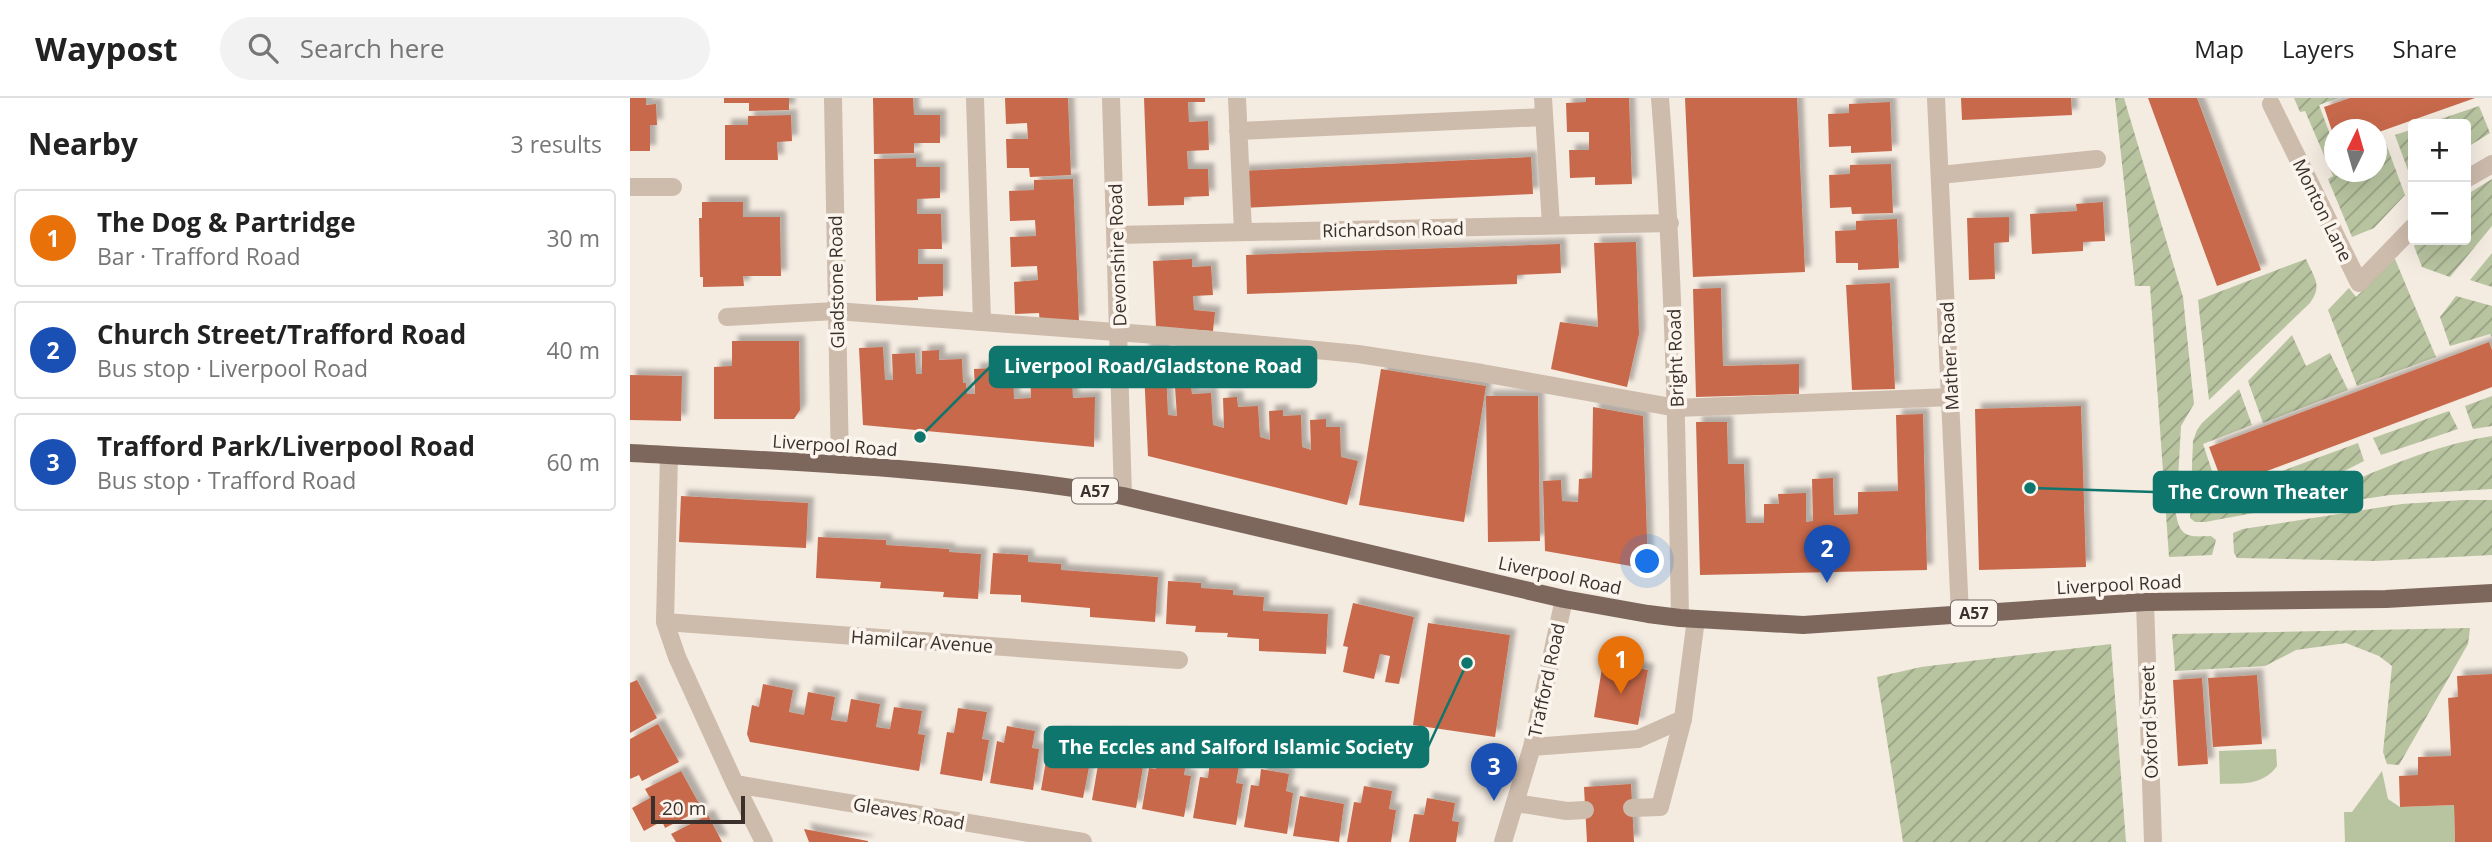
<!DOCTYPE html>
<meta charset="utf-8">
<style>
:root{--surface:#fff;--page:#f2f2f2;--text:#222;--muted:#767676;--line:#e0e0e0;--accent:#111827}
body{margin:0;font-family:"Open Sans",sans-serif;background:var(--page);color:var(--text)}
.controls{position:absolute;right:21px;top:21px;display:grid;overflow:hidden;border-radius:7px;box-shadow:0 7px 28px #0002}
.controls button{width:63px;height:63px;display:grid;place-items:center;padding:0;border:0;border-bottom:2px solid var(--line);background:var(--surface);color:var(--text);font:35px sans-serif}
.compass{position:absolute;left:1694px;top:21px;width:63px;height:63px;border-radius:50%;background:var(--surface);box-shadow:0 7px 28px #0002;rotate:5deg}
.scale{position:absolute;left:21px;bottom:18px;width:94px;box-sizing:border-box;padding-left:7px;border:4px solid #3b302b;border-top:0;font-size:19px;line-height:24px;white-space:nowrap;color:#3b302b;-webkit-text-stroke:5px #fbf5ee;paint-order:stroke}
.you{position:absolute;left:1018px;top:464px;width:24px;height:24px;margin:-18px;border:5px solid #fff;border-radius:50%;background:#1a73e8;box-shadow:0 0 0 10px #1a73e833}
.badge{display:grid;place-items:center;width:46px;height:46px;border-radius:50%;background:var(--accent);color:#fff;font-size:23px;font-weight:700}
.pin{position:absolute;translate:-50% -58px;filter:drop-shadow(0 2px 4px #0008)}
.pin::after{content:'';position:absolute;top:37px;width:24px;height:21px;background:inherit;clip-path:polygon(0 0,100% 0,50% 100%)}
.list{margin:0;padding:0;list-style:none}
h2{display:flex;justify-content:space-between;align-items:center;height:91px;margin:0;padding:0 28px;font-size:30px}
h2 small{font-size:23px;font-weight:400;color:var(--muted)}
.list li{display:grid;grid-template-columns:46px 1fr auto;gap:21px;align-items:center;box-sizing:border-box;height:98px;margin:0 14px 14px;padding:0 14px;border:2px solid var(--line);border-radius:7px}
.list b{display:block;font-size:26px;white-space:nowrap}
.list p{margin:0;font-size:23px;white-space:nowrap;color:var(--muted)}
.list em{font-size:23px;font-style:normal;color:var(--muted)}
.icon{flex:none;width:38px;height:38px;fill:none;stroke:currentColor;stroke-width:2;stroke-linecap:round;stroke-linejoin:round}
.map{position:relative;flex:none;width:1862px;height:744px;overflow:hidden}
header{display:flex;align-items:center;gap:42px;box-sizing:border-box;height:98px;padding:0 35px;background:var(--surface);border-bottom:2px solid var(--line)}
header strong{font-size:33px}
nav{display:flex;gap:38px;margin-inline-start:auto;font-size:24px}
.search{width:490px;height:63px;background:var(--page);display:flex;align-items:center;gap:18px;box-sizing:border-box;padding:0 24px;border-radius:38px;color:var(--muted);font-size:26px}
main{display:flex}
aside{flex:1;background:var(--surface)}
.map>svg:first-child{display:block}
</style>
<header>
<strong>Waypost</strong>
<div class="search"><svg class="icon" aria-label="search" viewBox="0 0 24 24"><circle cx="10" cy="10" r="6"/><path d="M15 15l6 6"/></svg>Search here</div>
<nav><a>Map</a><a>Layers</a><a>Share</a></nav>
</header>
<main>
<aside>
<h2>Nearby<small>3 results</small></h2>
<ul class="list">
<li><span class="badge" style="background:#e8710a">1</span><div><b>The Dog &amp; Partridge</b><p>Bar · Trafford Road</p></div><em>30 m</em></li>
<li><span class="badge" style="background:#1a4fb4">2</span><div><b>Church Street/Trafford Road</b><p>Bus stop · Liverpool Road</p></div><em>40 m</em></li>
<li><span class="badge" style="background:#1a4fb4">3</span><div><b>Trafford Park/Liverpool Road</b><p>Bus stop · Trafford Road</p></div><em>60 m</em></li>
</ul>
</aside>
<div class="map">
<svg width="1862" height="744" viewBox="0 0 1862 744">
<defs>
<pattern id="garden-furrows" width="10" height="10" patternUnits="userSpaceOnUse" patternTransform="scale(1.75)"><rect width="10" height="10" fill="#b8c4a0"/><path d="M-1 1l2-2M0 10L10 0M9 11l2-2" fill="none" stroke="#97a083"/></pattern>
<filter id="shadow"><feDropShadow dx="6" dy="-6" stdDeviation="2" flood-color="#0004"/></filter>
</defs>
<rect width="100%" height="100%" fill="#f4ebe1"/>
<!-- grass -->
<path fill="#b8c4a0" d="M1646 651 1647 668C1633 688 1612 685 1590 686L1589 653Z
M1752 673 1758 701 1770 709 1824 707 1825 744H1715L1714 714H1722Z"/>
<!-- garden -->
<path fill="url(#garden-furrows)" d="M1485 0H1494L1553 199 1564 306 1551 328 1546 416C1550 440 1559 439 1581 438L1586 442 1582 457 1539 459 1520 188H1505Z
M1664 0H1708L1689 7 1704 47V74H1746L1747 42 1754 40 1775 97 1744 130 1722 139 1698 81 1703 78 1675 13 1670 14Z
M1849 8 1860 35 1836 50V26H1796Z
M1783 31V86L1765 37Z
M1862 81V128L1820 179 1792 169 1784 148 1789 142H1836V97Z
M1862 155V189L1840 182Z
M1676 161C1684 180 1693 187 1680 205L1579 302 1568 202Z
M1765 161 1806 259 1727 288 1698 212 1719 190 1726 199Z
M1826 198 1862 208V239L1860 236 1820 248 1810 219Z
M1662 237 1676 268 1700 255 1718 292 1633 325 1618 283Z
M1609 291 1622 327 1573 346 1590 397 1639 378 1651 410 1575 424H1565L1560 420 1563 343 1567 332 1572 325Z
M1862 298V328L1843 331 1835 308Z
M1819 313 1828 331 1751 357 1743 340Z
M1862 338V391L1760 397 1687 408 1681 405 1689 398C1745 373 1801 348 1862 338Z
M1728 345 1734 363 1679 391 1662 404 1659 401 1649 374Z
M1833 402H1862V457L1745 463 1607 460 1604 455 1603 435 1613 431 1772 406Z
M1840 530 1838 546 1769 667 1757 666 1753 654 1762 568 1749 558 1716 545 1666 552 1635 568 1545 573 1542 536Z
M1481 546 1496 744H1273L1247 579 1291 569Z"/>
<!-- building -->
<path fill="#c8694b" filter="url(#shadow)" d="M0 0H16V7L26 6 27 27H20V53H0Z
M94 0H159V12L119 13V5H94Z
M243 0H283L284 17H310V45H284V55L244 56Z
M375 0H438L441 77 400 79 399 70H377L376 41H398L397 25 376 26Z
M514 0H575V4H558L559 24 578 23 579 52 557 53 558 71H578L579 98 554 99V107L518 108Z
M956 0H999L1002 86 965 87V79L940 80 939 52H959V34H937L936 5 956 4Z
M1055 0H1167L1175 174 1063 179Z
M1331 0H1441L1442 17 1332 22Z
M1518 0H1567L1631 172 1587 188Z
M1720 0H1845L1746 35V32H1704V39L1694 9Z
M1260 4 1262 53 1221 55V48L1199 49 1198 16 1219 15V6Z
M161 17 162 43 147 44 148 62H95V27H118V18Z
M901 59 903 96 612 110 611 73Z
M286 60V69H310V100L287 101V116H311L312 151H288V166H313V198L288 199V202L246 203 244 61Z
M1261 66 1263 115 1222 116 1221 109 1200 110 1199 77 1220 76V67Z
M443 81 449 223 410 225 409 215 385 216 384 184 408 182 407 168 381 169 380 139 406 138 405 122 380 123 379 93 404 92V82Z
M72 104H113V119H150L151 178H113L114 188 73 189V179H70L69 120H72Z
M1473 104 1475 143 1453 144V153L1402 156 1400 116 1447 113 1446 106Z
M1379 119V144L1364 145 1365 181 1339 182 1337 120Z
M1267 121 1269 170 1228 172V165H1206L1205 133 1226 132V123Z
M1006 144 1009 236 997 289 921 271 930 224 968 229 964 145Z
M930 146 931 175 887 177V186L617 196 616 157Z
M562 161V169L581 168 583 197 563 198 564 212 585 214 583 233 526 229 523 163Z
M1260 185 1265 291 1222 292 1216 187Z
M1091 190 1093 268 1169 266V296L1066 299 1063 191Z
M102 243H169L170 312 164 321H84V269L102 268Z
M1859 244 1862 252V289L1594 389 1579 349Z
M253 249 255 282H263L262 256 285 255 286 276H292V253L309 252V262L332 261 333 285H336L337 296H345L344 271 363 270V275L383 274 384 301 401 300 400 271 422 270V266L441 265 443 300 465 299 464 349 233 327 229 250Z
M535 250 538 317 547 318 545 289H561L562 296 581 295 583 327 594 330 593 300 607 299 608 309 628 308 630 339 640 342 639 313 653 312V318L671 317 672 349 681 352 680 322 696 321V329H710L711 359 728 363 717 407 518 358 513 251Z
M751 271 856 288 834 424 729 407Z
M0 277 52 278 51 323 0 322Z
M856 298H908L910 443 858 444Z
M1451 308 1456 469 1349 472 1345 311Z
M963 309 1013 318 1018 471 915 453 913 383 931 382 932 403 948 404 949 381 962 380Z
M1293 316 1297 472 1070 477 1066 324H1097L1098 366H1114L1116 425H1134V406H1149L1148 396 1176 395V424L1183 423 1182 381 1203 380 1204 417 1228 416V394L1268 393 1266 317Z
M51 398 178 405 176 450 49 444Z
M188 439 256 442V447L319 451V454L351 456 348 501 313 499 314 494 250 490 251 484 186 480Z
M363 455 398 457V464L431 466V472L528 479 525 524 460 519V510L391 504V497L360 496Z
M538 483 571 485V490L603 492V497L634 499 633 513 698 516 696 556 629 553V541L597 539 598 535 565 534 566 528 536 526Z
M723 505 784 519 769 586 755 584 760 558 750 556 744 581 713 574 718 549 713 548Z
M798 525 880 537 865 639 783 627Z
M973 564 1018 572 1008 627 964 619Z
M1862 576V744H1825L1824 707 1770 709 1769 678 1788 677V659L1821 658 1818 600 1828 599 1827 578Z
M1627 577 1632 646 1583 649 1578 580Z
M1572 580 1578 666 1548 668 1543 582Z
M7 582 27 620 0 635V585Z
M133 586 163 592 159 614 174 617 178 594 205 599 201 622 217 624 221 601 250 606 246 629 252 630 260 631 264 609 292 613 288 636 295 637 289 673 120 644 117 636 122 607 129 609Z
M328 610 357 614 352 641 359 642 352 683 310 676 317 634 324 635Z
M28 626 49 664 12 683 9 677 0 681V641Z
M377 628 405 633 402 650 409 651 403 692 360 685 367 643 374 645Z
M428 635 457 640 453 657 461 659 453 700 411 692 418 651 426 652Z
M481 637 510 642 506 668 513 669 506 710 462 702 469 661 477 662Z
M529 654 557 659 554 677 561 678 554 719 512 711 519 670 526 671Z
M580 663 609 668 606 685 613 686 606 727 563 720 570 679 578 680Z
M631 671 659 676 656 693 663 695 657 736 614 729 621 687 629 688Z
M51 673 72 711 35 730 32 723 14 733 2 710 20 700 15 691Z
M1001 686 1004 744H957L954 689Z
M734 688 762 693 759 711 766 712 761 744H717L724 704 731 705Z
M670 698 714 706 709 744 663 738Z
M797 700 825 705 822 723 829 724 826 744H779L784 716 794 717Z
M78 717 92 744H46L41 736Z
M174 731 238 743V744H179Z"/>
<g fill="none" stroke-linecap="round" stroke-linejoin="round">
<!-- lane -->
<path stroke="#cdbbac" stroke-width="18" d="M345 0 352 224
M607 0 613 134
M913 0 921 127
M608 33 914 19
M97 219 206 213 539 238 728 256 852 275 1047 310 1321 299
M886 705 937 713 955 712
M1002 710 1030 709 1053 621"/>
<!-- street -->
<path stroke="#cdbbac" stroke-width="18" d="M203 0 210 367
M481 0 493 398
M1030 0C1044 173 1047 346 1050 520
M1306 0 1330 516
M1641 6 1729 185 1783 129
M1310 77 1467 61
M1836 81 1862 66
M0 89H43
M486 137 1040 125
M39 357 35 524 47 559 105 686 134 744
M1515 504 1523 744
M35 524 549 562
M902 649 1008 641 1053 621 1066 521
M105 686 453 744
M873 744 902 649 934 501"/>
<!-- primary -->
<path stroke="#7d675c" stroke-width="18" d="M0 355C165 364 331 370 493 398L934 501 1018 516 1050 520 1173 527 1515 504 1756 501 1862 495"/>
</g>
<g text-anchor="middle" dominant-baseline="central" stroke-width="7" stroke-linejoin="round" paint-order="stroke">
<!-- shield labels -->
<g fill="#fbf5ee" stroke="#756b66" stroke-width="2">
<rect x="442" y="380.5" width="46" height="25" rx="5"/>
<rect x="1321" y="502.5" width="46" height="25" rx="5"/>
</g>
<g font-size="16" font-weight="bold" fill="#3b302b">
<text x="465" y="393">A57</text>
<text x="1344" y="515">A57</text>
</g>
<!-- street labels -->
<g font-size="18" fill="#3b302b" stroke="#fbf5ee">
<text transform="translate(1693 112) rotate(64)">Monton Lane</text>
<text transform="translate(763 131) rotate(-1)">Richardson Road</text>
<text transform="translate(487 157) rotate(-92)">Devonshire Road</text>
<text transform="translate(206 184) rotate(-91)">Gladstone Road</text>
<text transform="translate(1319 258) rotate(-93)">Mather Road</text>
<text transform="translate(1045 260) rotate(-92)">Bright Road</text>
<text transform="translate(205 347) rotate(4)">Liverpool Road</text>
<text transform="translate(930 477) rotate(12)">Liverpool Road</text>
<text transform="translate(1489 486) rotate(-3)">Liverpool Road</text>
<text transform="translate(292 543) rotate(4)">Hamilcar Avenue</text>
<text transform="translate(916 582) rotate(-78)">Trafford Road</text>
<text transform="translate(1519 624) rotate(-92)">Oxford Street</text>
<text transform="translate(279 715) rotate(10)">Gleaves Road</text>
</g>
</g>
<!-- callouts -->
<path fill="none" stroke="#0f766e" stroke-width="2.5" d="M290 339L360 269M1400 390L1524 394M837 565L798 649"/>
<g fill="#0f766e" stroke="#fbf5ee" stroke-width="2.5">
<circle cx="290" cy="339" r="7"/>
<circle cx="1400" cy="390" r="7"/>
<circle cx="837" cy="565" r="7"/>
</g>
<g fill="#0f766e" stroke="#0f766e" stroke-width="2.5">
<rect x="360" y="249" width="326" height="40" rx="7"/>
<rect x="1524" y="374" width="208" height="40" rx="7"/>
<rect x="415" y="629" width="383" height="40" rx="7"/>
</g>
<g font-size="19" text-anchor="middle" font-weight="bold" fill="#fff">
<text x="523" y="275">Liverpool Road/Gladstone Road</text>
<text x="1628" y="401">The Crown Theater</text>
<text x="606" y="656">The Eccles and Salford Islamic Society</text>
</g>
</svg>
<div class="controls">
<button>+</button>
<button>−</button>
</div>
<svg class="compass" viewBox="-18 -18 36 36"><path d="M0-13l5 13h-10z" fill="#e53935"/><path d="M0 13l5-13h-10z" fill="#767676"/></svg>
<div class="scale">20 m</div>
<div class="you"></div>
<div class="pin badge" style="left:991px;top:596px;background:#e8710a">1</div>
<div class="pin badge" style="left:1197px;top:485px;background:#1a4fb4">2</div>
<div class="pin badge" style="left:864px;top:703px;background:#1a4fb4">3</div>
</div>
</main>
